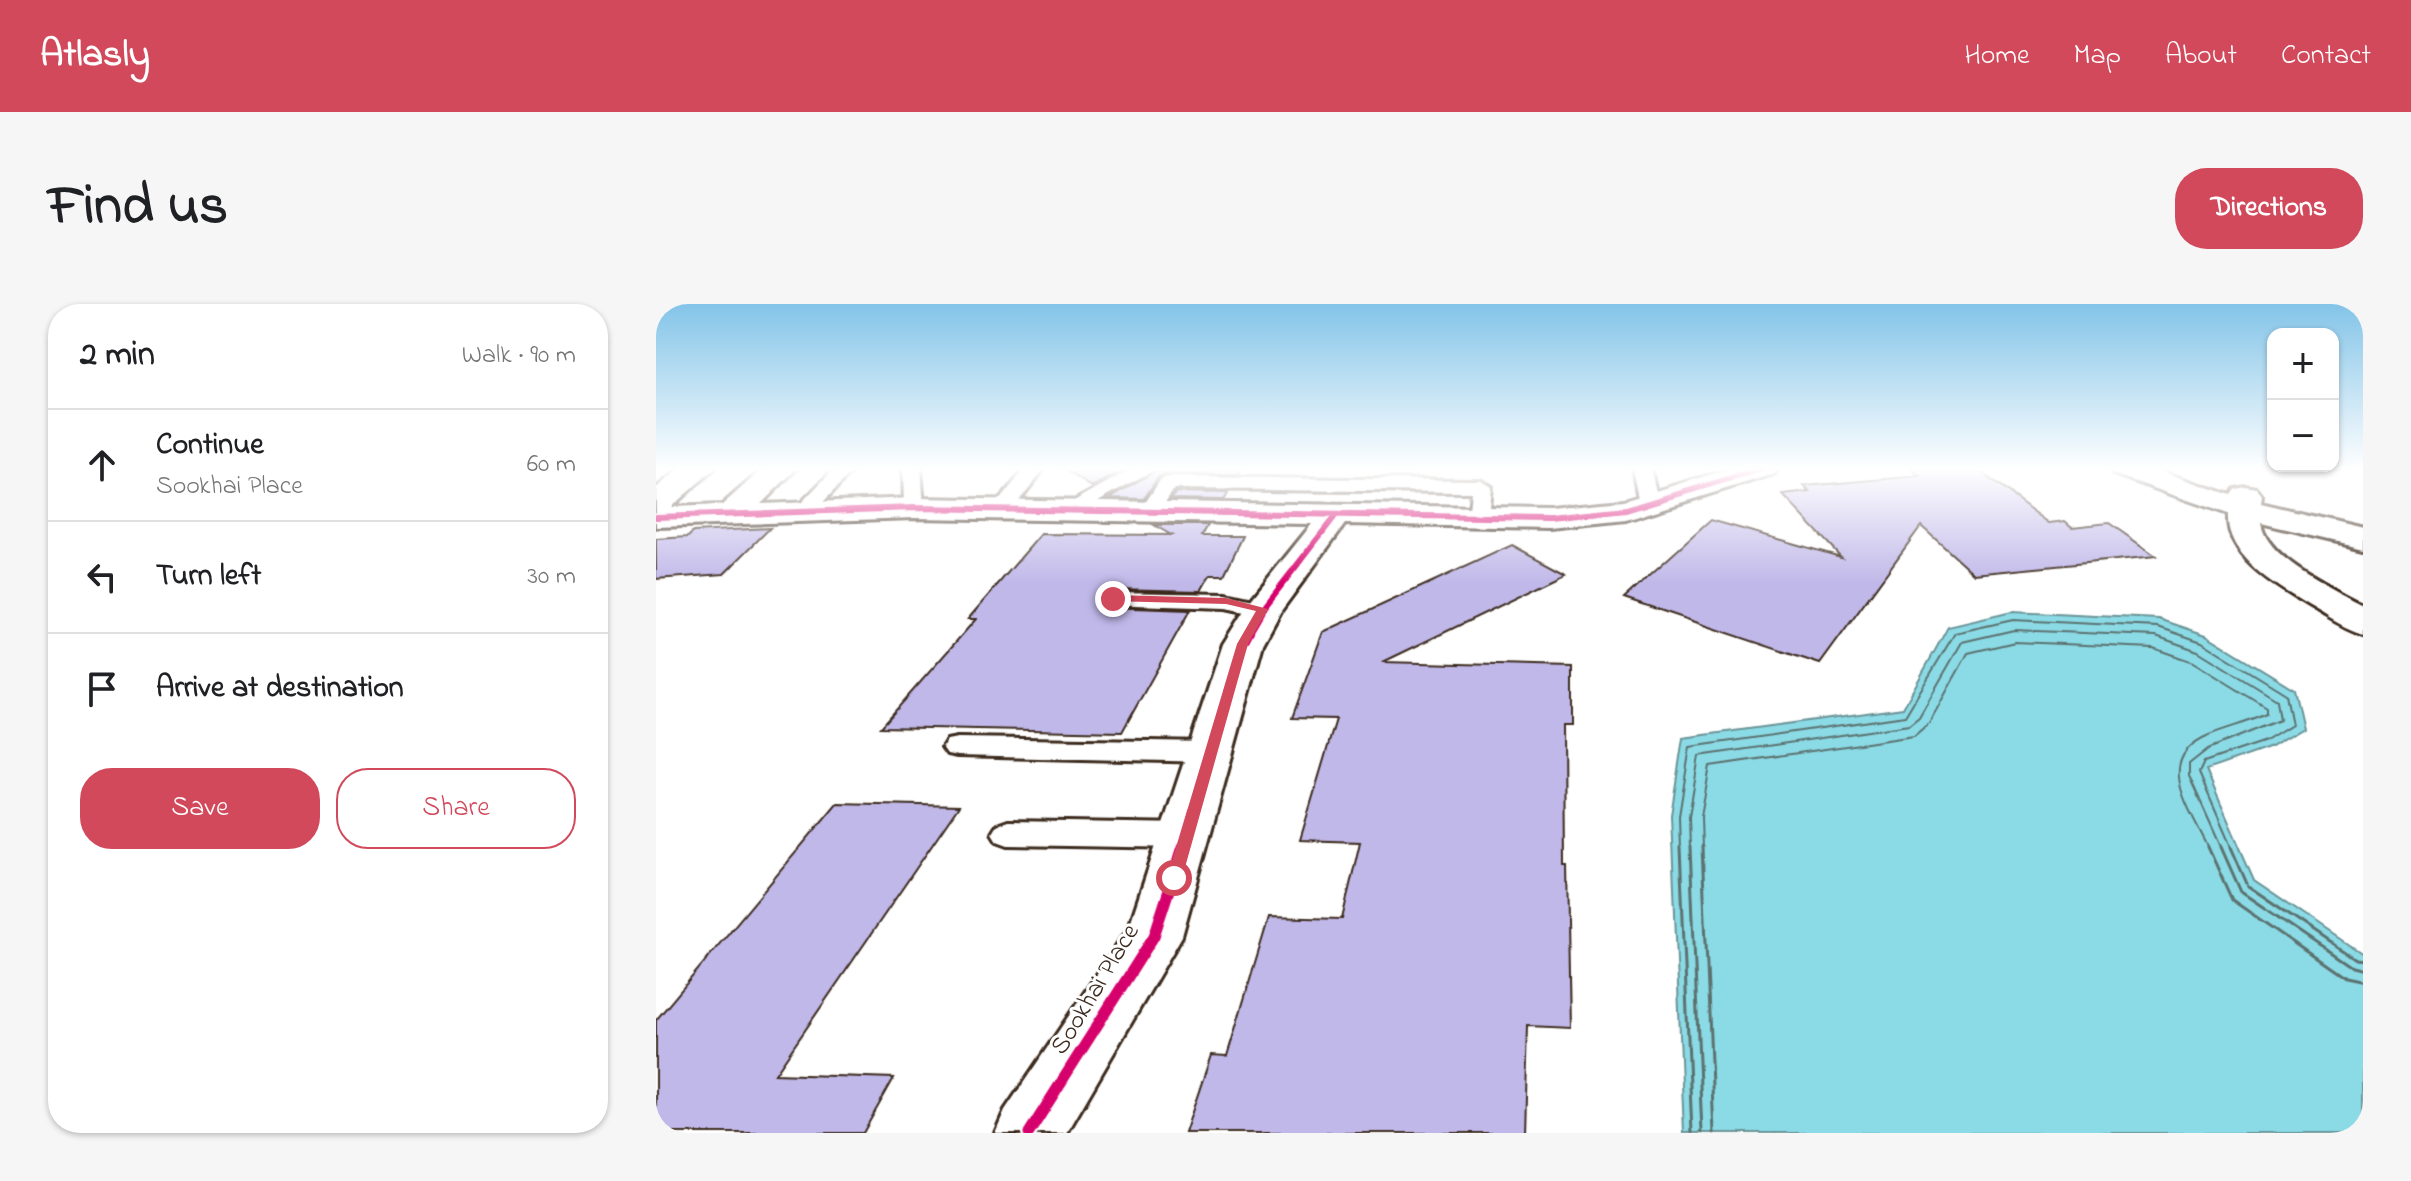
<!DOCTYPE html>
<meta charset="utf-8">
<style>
:root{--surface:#fff;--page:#f6f6f6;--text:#202124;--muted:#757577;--line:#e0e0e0;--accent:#d1495b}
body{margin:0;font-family:"Indie Flower",sans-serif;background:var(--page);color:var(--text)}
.controls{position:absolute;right:24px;top:24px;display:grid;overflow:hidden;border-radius:16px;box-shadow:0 2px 6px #0004}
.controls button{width:72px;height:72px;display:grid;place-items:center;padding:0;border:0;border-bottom:2px solid var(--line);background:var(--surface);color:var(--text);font:40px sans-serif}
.stop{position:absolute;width:24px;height:24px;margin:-18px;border:6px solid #d1495b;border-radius:50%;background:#fff}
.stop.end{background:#d1495b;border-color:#fff;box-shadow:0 2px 8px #0008}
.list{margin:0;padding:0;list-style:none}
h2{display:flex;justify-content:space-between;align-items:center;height:104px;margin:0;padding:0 32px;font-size:34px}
h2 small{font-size:26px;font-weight:400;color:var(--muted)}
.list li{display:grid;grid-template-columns:52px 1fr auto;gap:24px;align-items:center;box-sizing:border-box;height:112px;padding:0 32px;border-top:2px solid var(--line)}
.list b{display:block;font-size:30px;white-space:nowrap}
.list p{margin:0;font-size:26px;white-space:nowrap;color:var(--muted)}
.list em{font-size:26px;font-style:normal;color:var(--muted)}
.actions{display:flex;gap:16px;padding:24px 32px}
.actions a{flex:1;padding:18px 0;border:2px solid var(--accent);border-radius:32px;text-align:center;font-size:28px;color:var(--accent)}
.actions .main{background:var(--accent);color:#fff}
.icon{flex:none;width:44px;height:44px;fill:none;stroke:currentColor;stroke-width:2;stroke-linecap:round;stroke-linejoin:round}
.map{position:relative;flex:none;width:1707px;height:829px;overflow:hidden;border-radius:32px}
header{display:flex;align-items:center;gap:48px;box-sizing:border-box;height:112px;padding:0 40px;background:var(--accent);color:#fff}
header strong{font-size:38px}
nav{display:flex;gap:44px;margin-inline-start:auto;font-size:28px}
.intro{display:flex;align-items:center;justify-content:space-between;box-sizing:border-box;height:192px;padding:0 48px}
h1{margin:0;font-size:56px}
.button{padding:20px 36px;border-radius:32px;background:var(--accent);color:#fff;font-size:28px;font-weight:700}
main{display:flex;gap:48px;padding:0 48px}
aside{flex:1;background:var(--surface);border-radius:32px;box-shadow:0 2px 6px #0004}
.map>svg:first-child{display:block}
</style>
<header>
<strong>Atlasly</strong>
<nav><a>Home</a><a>Map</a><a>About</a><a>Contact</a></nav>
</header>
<div class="intro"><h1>Find us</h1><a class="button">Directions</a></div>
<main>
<aside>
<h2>2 min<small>Walk · 90 m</small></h2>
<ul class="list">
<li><svg class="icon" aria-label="ahead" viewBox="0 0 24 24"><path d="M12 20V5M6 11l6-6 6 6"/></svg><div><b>Continue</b><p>Sookhai Place</p></div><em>60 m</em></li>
<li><svg class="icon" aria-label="left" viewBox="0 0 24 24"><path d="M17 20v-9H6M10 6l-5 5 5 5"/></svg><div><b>Turn left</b></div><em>30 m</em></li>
<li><svg class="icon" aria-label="arrive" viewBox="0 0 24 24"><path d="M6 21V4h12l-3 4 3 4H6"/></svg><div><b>Arrive at destination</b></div></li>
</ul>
<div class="actions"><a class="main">Save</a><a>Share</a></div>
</aside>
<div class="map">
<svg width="1707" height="829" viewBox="0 0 1707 829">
<rect width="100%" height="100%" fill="#fff"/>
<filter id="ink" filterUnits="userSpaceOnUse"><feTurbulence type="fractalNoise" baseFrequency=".0125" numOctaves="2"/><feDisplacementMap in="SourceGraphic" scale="16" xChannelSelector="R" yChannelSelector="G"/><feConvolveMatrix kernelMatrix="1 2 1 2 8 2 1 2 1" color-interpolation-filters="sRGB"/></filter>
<g filter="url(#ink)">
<!-- water -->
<path fill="#8bdbe7" stroke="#6b9497" stroke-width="2" d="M1356 308 1503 315 1550 331 1638 385 1647 424 1613 444 1550 466 1598 576 1707 650V829H1028L1015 511 1027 434 1247 404 1292 323Z"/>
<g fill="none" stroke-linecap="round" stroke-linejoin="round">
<!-- shore-far1 -->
<path stroke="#5b716e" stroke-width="2" d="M1024 545 1023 512 1034 443 1249 412 1299 329 1357 316 1502 323 1546 338 1630 390 1636 421 1610 437 1548 458 1543 469 1576 545
M1034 545 1033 513 1043 452 1253 421 1263 413 1306 338 1358 326 1500 332 1542 347 1621 396 1624 416 1552 445 1533 460V472L1566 545
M1046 545 1045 513 1054 462 1258 432 1273 419 1312 349 1359 338 1497 344 1537 358 1611 404V410C1592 419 1572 423 1553 431 1495 455 1535 506 1553 545"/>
<!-- shore -->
<path stroke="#5b716e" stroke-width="3" d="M1024 543 1036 829
M1034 543 1046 829
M1046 543 1058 829
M1552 543 1576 596 1688 674 1707 678
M1565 543 1585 588 1695 663 1707 666
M1575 543 1592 582 1699 655 1707 656"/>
</g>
<!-- building -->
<path fill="#c0b8e9" stroke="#3b2a1e" stroke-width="2" d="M405 164H471L436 183Z
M504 164H586L583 171 511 170 502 173 488 195 454 194Z
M1254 164H1319L1393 219 1409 217 1416 223 1453 219 1500 252 1318 270 1265 222 1164 360 968 294 1055 216 1185 253 1127 191 1154 188 1148 182 1264 172Z
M520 188 572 189 567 196 515 195Z
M498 221H552L546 232H587L568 271H554L545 287 457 285 448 287 443 293 449 303 534 306 466 428 225 423 320 315H312L385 230 515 231Z
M114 224 68 270 0 275V235L32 233 37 228Z
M856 241 910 270 727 358 917 363V421H907L908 562H911L914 724 872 722 869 829H529L555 751 571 752 613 613 686 615 704 538 644 536 680 415 636 414 667 328Z
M181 499 303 502 119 770 238 774 207 829H0V716Z"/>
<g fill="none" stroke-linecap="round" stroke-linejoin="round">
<defs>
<path id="lane" d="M179 164H199L155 211H141L138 207 141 203Z
M247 164H265L268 204 265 208 258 210 248 204Z
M370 164H389L353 209H339L336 205Z
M477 164H501L417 211 410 213 400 207Z
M976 164H994L1003 199 1000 203H986L983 199Z
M512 173 825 176 835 182 832 214 822 220 812 214 815 188 518 185 500 212H486L483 208 505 175Z
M457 288 570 290 615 300 619 305 615 310 607 312 570 304 449 300 445 295 449 290Z
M301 434 555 438 565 441 570 448 565 455 555 458 301 452 291 450 286 443 291 436Z
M352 517 531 520 542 524 547 532 542 540 531 544 352 541 341 537 336 529 341 521Z"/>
<path id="street" d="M25 164H59L15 203 66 201 108 164H141L105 200 258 194 893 204 967 197 1076 164H1123L1118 170 970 216 893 224 689 220 625 307 607 340 526 632 411 829H339L349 806 473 623 567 340 594 297 656 220 258 214 0 223V184Z"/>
<path id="secondary" d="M1452 164H1496L1575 191 1579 185 1590 183 1601 185 1606 192 1605 199 1707 223V243L1605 219C1610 255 1678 285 1707 301V330C1690 325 1677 316 1662 307 1628 286 1569 257 1572 210L1457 170Z"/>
</defs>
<!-- lane casing -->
<use href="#lane" stroke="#3b2a1e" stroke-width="6"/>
<!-- street casing -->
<use href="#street" stroke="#3b2a1e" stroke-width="6"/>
<!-- secondary casing -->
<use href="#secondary" stroke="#3b2a1e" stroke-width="6"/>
<!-- lane -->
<use href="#lane" fill="#fff" fill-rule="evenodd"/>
<!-- street -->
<use href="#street" fill="#fff" fill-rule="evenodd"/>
<!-- secondary -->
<use href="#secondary" fill="#fff" fill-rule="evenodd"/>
<defs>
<path id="cycleway-far2" d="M0 213 258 204 893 214 970 206 1108 164
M593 329 607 305 680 211"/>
<path id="cycleway-far1" d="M526 545 587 340 594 327"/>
<path id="cycleway" d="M373 829 498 632 527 543"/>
</defs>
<!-- cycleway-far2 casing -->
<use href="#cycleway-far2" stroke="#fff" stroke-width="10"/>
<!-- cycleway-far1 casing -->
<use href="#cycleway-far1" stroke="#fff" stroke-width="13"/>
<!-- cycleway casing -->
<use href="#cycleway" stroke="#fff" stroke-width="16"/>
<!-- cycleway-far2 -->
<use href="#cycleway-far2" stroke="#d6006c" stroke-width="6"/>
<!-- cycleway-far1 -->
<use href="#cycleway-far1" stroke="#d6006c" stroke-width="8"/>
<!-- cycleway -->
<use href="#cycleway" stroke="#d6006c" stroke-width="11"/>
</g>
</g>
<!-- sky -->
<linearGradient id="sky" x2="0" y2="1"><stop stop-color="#83c4e8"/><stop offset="0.59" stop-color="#fff"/><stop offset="1" stop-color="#fff" stop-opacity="0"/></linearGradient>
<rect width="1707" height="280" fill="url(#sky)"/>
<!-- route -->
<path fill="#d1495b" d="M457 291 570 294 612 305 592 340 526 574 518 580 511 574 581 340 600 307 570 300 453 297V292Z"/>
<g text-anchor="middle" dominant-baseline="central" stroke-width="6" stroke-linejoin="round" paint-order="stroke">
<!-- street labels -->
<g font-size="26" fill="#3b2a1e" stroke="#fff">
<text transform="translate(440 686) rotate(-59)">Sookhai Place</text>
</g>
</g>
</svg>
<div class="controls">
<button>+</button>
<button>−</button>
</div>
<div class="stop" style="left:518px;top:574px"></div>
<div class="stop end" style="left:457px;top:295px"></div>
</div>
</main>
